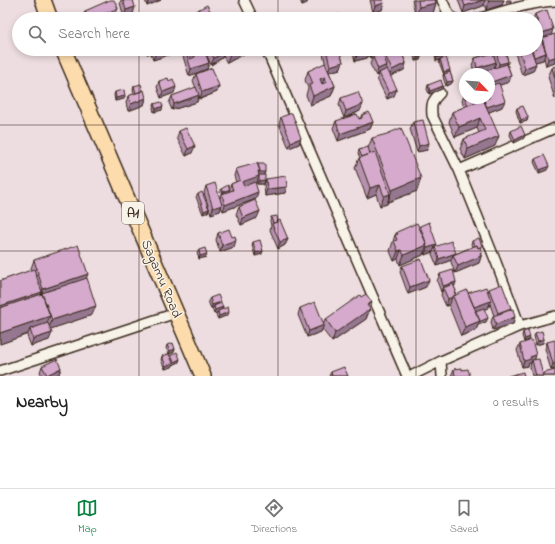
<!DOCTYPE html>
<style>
:root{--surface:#fff;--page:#f6f6f6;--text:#222;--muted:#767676;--line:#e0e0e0;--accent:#0b8043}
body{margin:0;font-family:"Indie Flower",sans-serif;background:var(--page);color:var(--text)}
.compass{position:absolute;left:459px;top:68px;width:36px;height:36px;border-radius:50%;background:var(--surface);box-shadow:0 2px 6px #0003;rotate:115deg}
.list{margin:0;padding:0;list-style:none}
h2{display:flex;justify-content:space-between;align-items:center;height:52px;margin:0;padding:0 16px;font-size:17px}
h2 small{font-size:13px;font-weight:400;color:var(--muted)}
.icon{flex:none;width:22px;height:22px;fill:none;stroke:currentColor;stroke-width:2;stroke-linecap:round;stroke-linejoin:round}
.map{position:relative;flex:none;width:555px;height:376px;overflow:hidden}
.search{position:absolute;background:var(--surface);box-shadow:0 2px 6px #0003;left:12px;right:12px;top:12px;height:44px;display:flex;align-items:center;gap:10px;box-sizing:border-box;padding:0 14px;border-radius:22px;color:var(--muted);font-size:15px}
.sheet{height:112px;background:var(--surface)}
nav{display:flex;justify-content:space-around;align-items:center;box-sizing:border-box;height:56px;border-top:1px solid var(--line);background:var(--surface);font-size:11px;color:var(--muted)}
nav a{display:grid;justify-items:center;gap:2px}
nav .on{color:var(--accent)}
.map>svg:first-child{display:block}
</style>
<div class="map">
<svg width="555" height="376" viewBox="0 0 555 376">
<rect width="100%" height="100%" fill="#eddde0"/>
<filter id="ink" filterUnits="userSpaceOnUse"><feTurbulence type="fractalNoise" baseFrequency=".025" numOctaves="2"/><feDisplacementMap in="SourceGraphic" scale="8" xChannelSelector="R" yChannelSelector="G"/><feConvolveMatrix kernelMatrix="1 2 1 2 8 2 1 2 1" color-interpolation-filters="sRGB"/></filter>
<g filter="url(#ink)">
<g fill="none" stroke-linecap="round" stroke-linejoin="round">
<defs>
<path id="minor" d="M244 0 253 19
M442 0 449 15 455 19
M477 19C503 11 528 3 555 1
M266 49 407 376
M440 93C432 101 431 104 432 115L459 170 496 262 520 326
M459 170 555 128
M441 361 442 376
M0 371 176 313
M411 376 441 361 520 326 555 316"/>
<path id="trunk" d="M43 0 50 19
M63 49 203 376"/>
</defs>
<!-- minor casing -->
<use href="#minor" stroke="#3b2a1e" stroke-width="12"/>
<!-- trunk casing -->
<use href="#trunk" stroke="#3b2a1e" stroke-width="18"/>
<!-- minor -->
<use href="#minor" stroke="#f7f3e8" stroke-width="9"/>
<!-- trunk -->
<use href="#trunk" stroke="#fcdcac" stroke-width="15"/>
</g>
<!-- wall -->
<path fill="#b792b0" stroke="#3b2a1e" d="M121 0H133V14L124 17 120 3Z
M145 0H161L147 6Z
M300 0H308L307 3 302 5Z
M370 0H383L382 10 373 12Z
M412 0H435L436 3 433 13 416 17Z
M458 0H504L502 5 486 10 484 3 483 6 463 13Z
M118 8 115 15 106 19H83L82 18 85 11Z
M535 14 551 35H555V63L546 66 544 58 543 60 535 62 533 71 522 75 515 53 517 49H536L539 37 536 29V19H533Z
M145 49H253L227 63 223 56 222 58 211 65 207 56 209 63 207 69 189 76 182 53 183 50 153 60 151 53 147 54Z
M285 49H303L287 55Z
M322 49H339L343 62 340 69 329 72 335 86 331 96 310 105 306 95 308 88 305 80 308 71 326 66Z
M352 49H400L406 63 404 70 390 76 394 96 387 99 377 79 378 74 376 76 370 64 373 57 377 56 370 58 369 55 367 58 355 61Z
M482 49H505L508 62 507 64 511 75 509 82 499 85 502 107 489 112 495 146 465 159 460 149 464 139 479 133 477 128 455 137 449 122 452 112 464 107 462 101 464 95 465 94V98H489V74H483L484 71 475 74 472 65 475 58 493 53 495 50 484 54Z
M436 51 445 57 453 81 451 84 446 86 443 77 444 75 439 62 440 60 436 61 435 54Z
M415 52 421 57 420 60 415 61 414 55Z
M555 66V99L548 77 552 68Z
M196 74 219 86 217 92 200 99 199 96 197 102 172 110 169 103 172 96 196 88 193 81Z
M159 81 174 93 161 98 157 87Z
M428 85 443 86 442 89 429 94 427 89Z
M134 86 143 91 146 98 144 105 128 111 126 103 128 96 134 94 133 90Z
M115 92 124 99 115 101 114 95Z
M341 98 360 111 344 118 339 105Z
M154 104 162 110 154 112 153 108Z
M517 108 528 117 527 121 520 123 516 111Z
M362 115 373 122 370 129 338 141 333 128 336 121 359 119 360 118Z
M281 117 299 144 289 148 279 124Z
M413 122 427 150 417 152 410 129Z
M179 131 192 153 186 156 177 138Z
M511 131 524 138 514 143 510 135Z
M372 138 417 191 388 202 387 204 380 206 376 194 367 198 355 168 359 158H360L358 153 359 150 368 148Z
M535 159 547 170 539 173 534 162Z
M258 165 264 175 265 180 264 184H257V182L255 183 256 199 223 211 221 207 220 211 211 214 204 193 206 186 220 198 221 195 220 192 221 189H229L231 184 236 182 234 176 236 169Z
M266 179 285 193 265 196 264 185Z
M198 194 208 212 203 214 196 197Z
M239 207 257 218 241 225 236 214Z
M271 217 278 221 288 239 285 245 278 249 270 230 271 226 270 221Z
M420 226 436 247 455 254 472 247 471 244 472 241 482 246 481 250 482 253 479 263 455 273 451 262V260L437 266 432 254 433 252 425 255 424 252 423 255 400 265 398 259 394 261 390 251 395 235 397 232 419 227Z
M218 233 234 247 220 252 216 240Z
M253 242 262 254 255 256 252 245Z
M199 250 207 254 206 257 199 259 197 253Z
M34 260 86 278 92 315 50 329 49 340 31 346 27 336 28 334 0 344V281L30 271Z
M402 266 426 287 408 294 400 272Z
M440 274 456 282 454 287 456 291 455 294 456 295 468 293 488 292 489 289 511 308 510 310 513 324 493 330 491 322 493 316H494L490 304 488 308 484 309 486 322 478 325 476 330 461 336 449 306 450 304 446 306 441 295 442 292H441L437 281Z
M210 298 221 303 223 307 222 310 228 315 218 319 216 315 217 312 214 314 212 309 213 308 211 309 208 301Z
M300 308 323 325 326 319 369 309H370L366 319 332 342 322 329 321 332 307 337 298 315Z
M523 332 529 340 524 342 522 336Z
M535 333 544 339 543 343 536 345 534 336Z
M547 342 555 369 551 370 545 349Z
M520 344 535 360 543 375 544 373 555 376H532L530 367 531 363H529L528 366 522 367 517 350Z
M167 345 175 349 174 352 169 354 170 356 171 355 179 362 173 365 172 367 165 369 161 360 162 356 169 354 166 348Z
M42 366 61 368 59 374 55 376H42L40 372Z
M454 369 462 370 470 376H451Z
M331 372 348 376H329Z"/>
<!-- shaded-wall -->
<path fill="#957790" stroke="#3b2a1e" d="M149 0H161L147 6Z
M308 0 307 3 302 5 303 2Z
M483 0H485L483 6 463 13 465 6Z
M489 0H504L502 5 486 10Z
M507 0H511V2L506 3Z
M384 3 382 10 373 12 375 6Z
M436 3 433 13 416 17 419 7Z
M135 7 133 14 124 17 126 10Z
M118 8 115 15 106 19H94Z
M553 29 551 36 540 40 542 33Z
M149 49H153L151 53 147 54Z
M161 49H183V50L153 60 157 50Z
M238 49H253L227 63 230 53Z
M289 49H303L287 55Z
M379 49H388L383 51 382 54 370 58 372 51Z
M486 49H495L484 54Z
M224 52 222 58 211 65 214 58Z
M370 52 367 58 355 61 357 55Z
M546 53 543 60 532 63 534 57Z
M445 56 444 59H440V60L436 61 437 57Z
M421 57 420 60 415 61 417 58Z
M555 57V63L546 66 548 59Z
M343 62 340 69 328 72 330 66Z
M496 62 494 68 475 74 477 68Z
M508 62 506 68 497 70 499 64Z
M209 63 207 69 189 76 191 69Z
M406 63 404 70 389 77 392 70Z
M536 64 533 71 522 75 525 68Z
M387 65 385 71 379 73 376 76 378 69Z
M450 70 449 74H444L443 76 444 72Z
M511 75 509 82 489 89V83Z
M325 77 321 87 320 79Z
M453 81 451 84 446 86 447 82Z
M219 86 217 92 200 99 202 92Z
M335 86 331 96 310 105 313 96Z
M443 86 442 89 429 94 430 91Z
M176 87 174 93 161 98 163 92Z
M397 89 394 96 387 99 389 93Z
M199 95 197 102 172 110 174 104Z
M125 96 124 99 115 101 116 98Z
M146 98 144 105 128 111 131 104Z
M505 101 502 107 484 114 486 107Z
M363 104 360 111 344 118 346 111Z
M163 106 162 110 154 112 156 109Z
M528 117 527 121 520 123 521 120Z
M480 118 477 128 455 137 459 127Z
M373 122 370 129 338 141 340 134Z
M525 135 524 138 514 143 515 140Z
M499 136 495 146 465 159 468 149Z
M301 138 299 144 289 148 291 142Z
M429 143 427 150 417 152 419 146Z
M195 146 192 153 186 156 188 149Z
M549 166 547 170 539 173 540 170Z
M258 171H260L265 172 264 175 259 176 257 182 240 188 242 182Z
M421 178 417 191 388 202 392 190Z
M265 180 264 184H257L259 181Z
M380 185 376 194 367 198 370 188Z
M287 187 285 193 265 196 267 189Z
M230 189 228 193 222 195 223 192Z
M258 192 256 199 223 211 225 205Z
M390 194 387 204 380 206 384 196Z
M222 205 220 211 211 214 213 208Z
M209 209 208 212 203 214 204 211Z
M260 211 257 218 241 225 243 218Z
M288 239 285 245 278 249 280 242Z
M236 240 234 247 220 252 222 245Z
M427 245 423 255 400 265 404 255Z
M437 245 435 249V247L433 252 425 255 427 248Z
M401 250 398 259 394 261 398 251Z
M263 251 262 254 255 256 256 253Z
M456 253 454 257 453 255 451 260 437 266 439 259Z
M482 253 479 263 455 273 458 266Z
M207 254 206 257 199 259 200 256Z
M88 274 83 286 42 293 40 301H39L43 289Z
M429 280 426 287 408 294 410 287Z
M456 282 454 288H443L442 292H441L443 286Z
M42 292 37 305 0 317V306Z
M452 297 450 304 446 306 448 299Z
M491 301 488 308 476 312 473 307Z
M221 302 220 306H214L213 308 211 309 212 305Z
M372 302 366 319 332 342 335 333 367 305Z
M96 306 92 315 48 330 52 320Z
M223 307 221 311 214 314 215 310Z
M511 308 508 315 496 320 498 313Z
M229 312 228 315 218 319 219 316Z
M50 316 45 328 30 329 28 334 0 344V333Z
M515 317 513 324 493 330 496 324Z
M488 318 486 322 478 325 476 330 461 336 465 327 480 321Z
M324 325 321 332 307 337 309 331Z
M52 333 49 340 31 346 33 339Z
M530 337 529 340 524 342 525 339Z
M544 339 543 343 536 345 538 341Z
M175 349 174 352 169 354 170 351Z
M536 355 534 362 532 360 531 363H529L528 366 522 367 524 361 530 357Z
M180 359 179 362 173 365 172 367 165 369 166 366 173 363 174 362Z
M555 363V369L551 370 553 364Z
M61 368 59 374 55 376H46L47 375Z"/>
<!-- building -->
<path fill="#d5aacd" stroke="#3b2a1e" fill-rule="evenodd" d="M110 0H114L118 8 94 19H88L85 11Z
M123 0H133L135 7 126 10Z
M374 0H383L384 3 375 6Z
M418 0H435L436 3 419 7Z
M463 0H483L465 6Z
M207 5 212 14 210 15 212 19H195L194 14H192V13Z
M547 10 553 29 542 33 535 14Z
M194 14 195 19H178Z
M340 14 341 16 346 15 347 19H335L334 15Z
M417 17V19H409Z
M555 34V57L548 59 542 38Z
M540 36 546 53 534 57 532 49H536V37Z
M185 49H204L209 63 191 69ZM195 55V57L190 59V56Z
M209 49H223L224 52 214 58Z
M228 49H238L230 53Z
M326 49H339L343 62 330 66Z
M356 49H369L370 52 357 55Z
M371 49H379L372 51Z
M388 49H400L406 63 392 70 383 51Z
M496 49H505L508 62 499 64Z
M519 49H531L536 64 525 68Z
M444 50 445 56 437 57 436 51Z
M419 51 421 57 417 58 415 52Z
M382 53 387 65 378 69 373 57Z
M493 53 496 62 477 68 475 58Z
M446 57 450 70 444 72 440 59Z
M325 63 335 86 313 96 309 85 313 84 308 71ZM325 77 327 82 322 84 320 79Z
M507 64 511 75 489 83V74H485L484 71Z
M555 66V78L552 68Z
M212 68 219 86 202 92 196 74Z
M387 69 397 89 389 93 379 73Z
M450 72 453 81 447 82 444 74Z
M168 78 169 81 173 79 176 87 163 92 159 81Z
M441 80 443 86 430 91 428 85Z
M499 83 505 101 487 107 483 98H489V86Z
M141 84 143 91 136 93 134 86Z
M196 87 199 95 174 104 172 96Z
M124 90 125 96 116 98 115 92Z
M144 90 146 98 131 104 128 96Z
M358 92 363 104 346 111 341 98Z
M465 98H482L483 99 468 105Z
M483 99 499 136 468 149 464 139 485 130 480 118 459 127 452 112Z
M161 102 163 106 156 109 154 104Z
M523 106 528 117 521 120 517 108Z
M369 112 373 122 340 134 336 121 357 114 359 119 362 118V115Z
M292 113 301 138 291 142 281 117Z
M423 120 429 143 419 146 413 122Z
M521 126 525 135 515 140 511 131Z
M186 128 195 146 188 149 179 131Z
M401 128 421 178 392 190 372 138 387 134Z
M368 147 370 154 362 157 359 150Z
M375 152 390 194 384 196 380 185 370 188 359 158Z
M544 155 549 166 540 170 535 159Z
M257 163 260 171H258L259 176 242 182 244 186 255 182 258 192 225 205 222 194 233 190 231 184 240 180 236 169Z
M258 164H265V172H259L260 171Z
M259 175H265V180L259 181Z
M286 176 287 187 267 189 266 179Z
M215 183 222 205 213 208 206 186Z
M228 185 230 189 223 192 221 189Z
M202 192 209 209 204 211 198 194Z
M255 200 260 211 243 218 239 207Z
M277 216 278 222 273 223 271 217Z
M280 220 288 239 280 242 272 224Z
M429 222 437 245 427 248 426 245H427L420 226Z
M417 223 427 245 404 255 401 250 398 251 394 241 397 240 395 235 398 234 397 232Z
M229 229 232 237 235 236 236 240 222 245 218 233Z
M479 238 482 246 478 248 477 245 475 246 472 241Z
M260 240 263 251 256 253 253 242Z
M451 241 456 253 439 259 435 247Z
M78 245 88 274 43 289 34 260Z
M477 245 478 248 480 247 482 253H480L481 256 458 266 453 255Z
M205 248 207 254 200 256 199 250Z
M421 259 429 280 410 287 402 266Z
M34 269 42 292 0 306V281Z
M453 270 456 282 443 286 440 274Z
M87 278 96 306 52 320 42 293Z
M453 284 456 291 454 292 456 295 448 299 443 288Z
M502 284 511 308 498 313 489 289Z
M486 287 491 301 474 307 468 293Z
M467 290 480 321 465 327 453 296Z
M42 294 50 316 0 333V308Z
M366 294 372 302 367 305 370 309 335 333 326 319 360 295 361 297Z
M218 295 221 302 212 305 210 298Z
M315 302 324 325 309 331 300 308Z
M221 303 223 307 215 310 214 306Z
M228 307 229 312 219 316 218 311Z
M484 308 488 318 479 322 480 321 475 311Z
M513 309 515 317 496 324 493 316Z
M48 323 52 333 33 339 30 329Z
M528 330 530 337 525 339 523 332Z
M542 331 544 339 538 341 535 333Z
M532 340 536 355 530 357 531 359 524 361 520 344Z
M555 340V363L553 364 547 342Z
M173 343 175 349 170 351 167 345Z
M177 352 180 359 174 362 171 355Z
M169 354 173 363 166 366 162 356Z
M57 359 61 368 47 375 42 366Z
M539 359 543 376H536L532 360Z
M344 367 348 376H332L331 372Z
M462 368V370L468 369 470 376H455L454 369Z
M555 370V376H544V373Z
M523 372 524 376H508Z"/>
</g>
<!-- grid -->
<path fill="none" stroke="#3b2a1e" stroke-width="1" stroke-opacity="0.55" d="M139 0V19M278 0V19M416 0V19M139 49V376M278 49V376M416 49V376M0 125H555M0 251H555"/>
<g text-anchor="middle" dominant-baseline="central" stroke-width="3" stroke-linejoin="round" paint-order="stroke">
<!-- shield labels -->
<rect fill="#f7f3e8" stroke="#73665b" stroke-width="1" x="122" y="202" width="22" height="22" rx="3"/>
<g font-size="13" font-weight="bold" fill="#3b2a1e">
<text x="133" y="213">A1</text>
</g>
<!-- street labels -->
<g font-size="14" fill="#3b2a1e" stroke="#f7f3e8">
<text transform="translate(161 279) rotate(67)">Sagamu Road</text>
</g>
</g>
</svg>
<svg class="compass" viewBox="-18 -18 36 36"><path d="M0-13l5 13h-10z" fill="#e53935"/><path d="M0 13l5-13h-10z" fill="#767676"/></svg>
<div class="search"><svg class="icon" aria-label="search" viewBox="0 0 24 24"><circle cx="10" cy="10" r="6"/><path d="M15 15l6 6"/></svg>Search here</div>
</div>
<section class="sheet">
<h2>Nearby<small>0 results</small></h2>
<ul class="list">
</ul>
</section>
<nav>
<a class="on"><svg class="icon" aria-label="map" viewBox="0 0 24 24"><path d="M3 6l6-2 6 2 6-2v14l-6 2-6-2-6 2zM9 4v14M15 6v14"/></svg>Map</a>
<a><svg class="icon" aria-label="directions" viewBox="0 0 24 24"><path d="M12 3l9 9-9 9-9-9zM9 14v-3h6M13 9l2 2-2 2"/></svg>Directions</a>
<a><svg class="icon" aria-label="saved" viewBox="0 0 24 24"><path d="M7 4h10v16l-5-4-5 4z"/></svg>Saved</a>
</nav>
